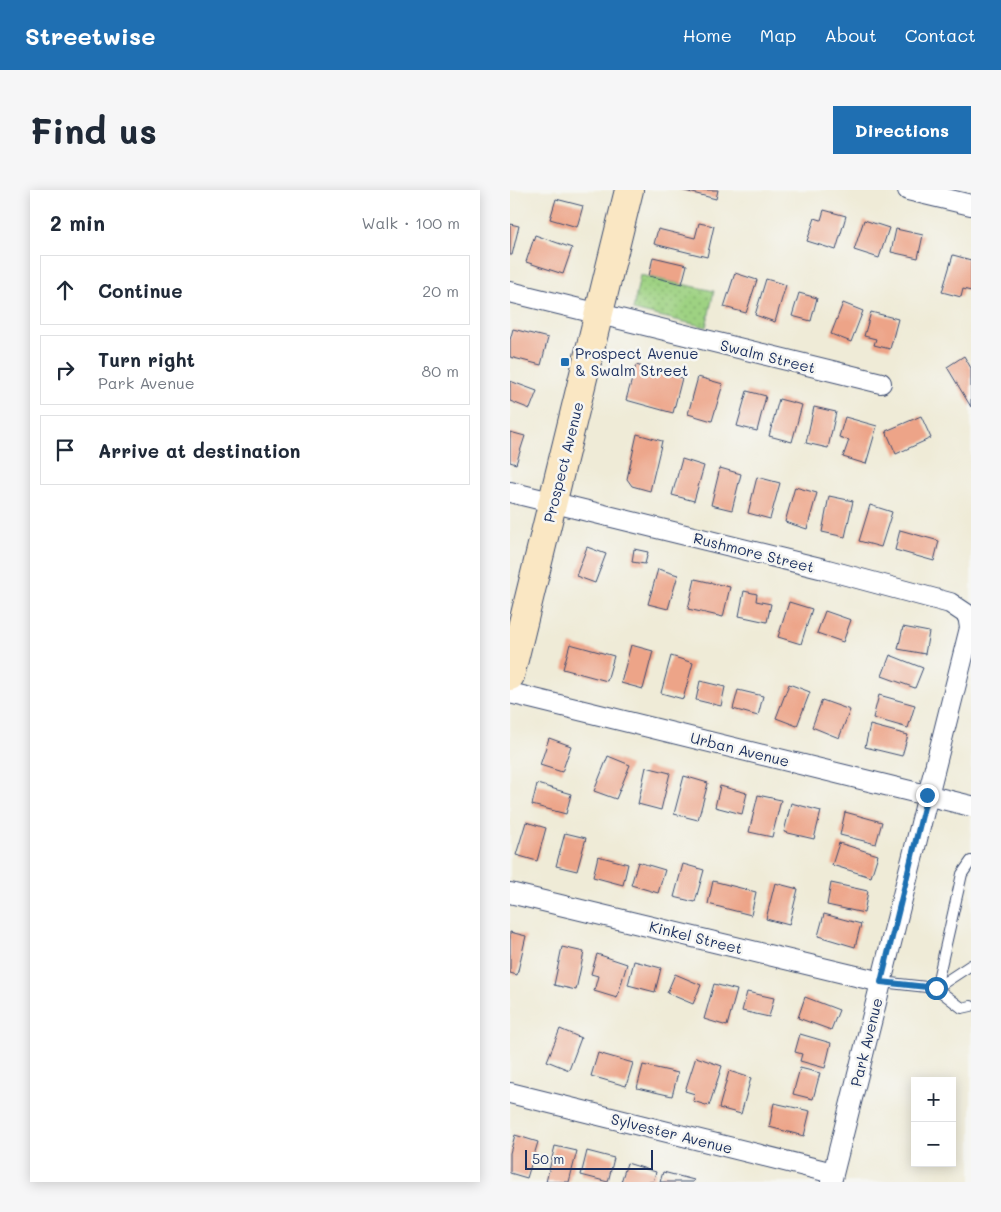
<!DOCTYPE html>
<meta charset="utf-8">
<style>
:root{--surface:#fff;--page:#f6f6f7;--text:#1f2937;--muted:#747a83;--line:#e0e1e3;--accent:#1f6fb2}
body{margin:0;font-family:Mali,sans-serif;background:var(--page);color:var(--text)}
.controls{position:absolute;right:15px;bottom:15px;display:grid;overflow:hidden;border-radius:0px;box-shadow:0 2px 12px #0003}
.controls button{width:45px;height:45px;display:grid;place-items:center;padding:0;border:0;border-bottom:1px solid var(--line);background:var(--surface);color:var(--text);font:25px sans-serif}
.scale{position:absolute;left:15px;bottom:12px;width:128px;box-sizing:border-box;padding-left:5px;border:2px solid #1b2f5e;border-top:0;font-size:14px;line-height:18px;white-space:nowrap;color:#1b2f5e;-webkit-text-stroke:4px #f6f6f2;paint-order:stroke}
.stop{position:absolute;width:15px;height:15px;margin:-11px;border:4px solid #1f6fb2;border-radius:50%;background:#fff}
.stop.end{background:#1f6fb2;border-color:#fff;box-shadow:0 1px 5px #0008}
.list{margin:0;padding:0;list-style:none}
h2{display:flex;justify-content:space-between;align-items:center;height:65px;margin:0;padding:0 20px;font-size:21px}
h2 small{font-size:16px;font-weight:400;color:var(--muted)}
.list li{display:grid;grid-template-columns:32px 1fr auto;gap:15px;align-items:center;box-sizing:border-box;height:70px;margin:0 10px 10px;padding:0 10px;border:1px solid var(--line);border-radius:0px}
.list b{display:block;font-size:19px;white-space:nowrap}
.list p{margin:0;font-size:16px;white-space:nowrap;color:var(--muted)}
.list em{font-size:16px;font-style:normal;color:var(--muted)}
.icon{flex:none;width:28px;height:28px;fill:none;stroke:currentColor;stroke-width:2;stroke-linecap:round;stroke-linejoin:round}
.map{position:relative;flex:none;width:461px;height:992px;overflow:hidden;border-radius:0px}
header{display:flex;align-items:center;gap:30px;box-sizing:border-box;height:70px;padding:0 25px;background:var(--accent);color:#fff}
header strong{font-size:24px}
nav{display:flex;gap:28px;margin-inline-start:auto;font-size:18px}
.intro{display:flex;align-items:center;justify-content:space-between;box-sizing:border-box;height:120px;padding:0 30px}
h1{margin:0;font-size:35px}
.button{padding:12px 22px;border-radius:0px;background:var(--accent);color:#fff;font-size:18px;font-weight:700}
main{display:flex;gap:30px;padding:0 30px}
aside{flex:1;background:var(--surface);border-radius:0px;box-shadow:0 2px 12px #0003}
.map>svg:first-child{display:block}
</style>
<header>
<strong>Streetwise</strong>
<nav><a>Home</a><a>Map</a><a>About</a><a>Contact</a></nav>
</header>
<div class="intro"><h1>Find us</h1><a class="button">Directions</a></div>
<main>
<aside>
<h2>2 min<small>Walk · 100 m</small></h2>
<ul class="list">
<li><svg class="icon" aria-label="ahead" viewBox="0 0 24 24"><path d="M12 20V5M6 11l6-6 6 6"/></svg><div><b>Continue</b></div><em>20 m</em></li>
<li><svg class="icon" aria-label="right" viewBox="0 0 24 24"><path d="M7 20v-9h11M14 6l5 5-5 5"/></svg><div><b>Turn right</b><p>Park Avenue</p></div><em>80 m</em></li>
<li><svg class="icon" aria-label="arrive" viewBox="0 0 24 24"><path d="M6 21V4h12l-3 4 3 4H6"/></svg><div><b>Arrive at destination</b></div></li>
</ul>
</aside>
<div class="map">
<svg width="461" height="992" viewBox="0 0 461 992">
<defs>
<pattern id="green-dots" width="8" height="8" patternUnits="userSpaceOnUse" patternTransform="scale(1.25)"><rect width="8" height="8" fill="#9ed282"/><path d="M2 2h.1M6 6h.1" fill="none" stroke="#80ab6e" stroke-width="1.8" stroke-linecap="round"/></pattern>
</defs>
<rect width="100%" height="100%" fill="#f6f6f2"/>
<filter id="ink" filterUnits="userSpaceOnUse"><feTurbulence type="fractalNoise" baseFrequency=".02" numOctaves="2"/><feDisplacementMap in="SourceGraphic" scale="10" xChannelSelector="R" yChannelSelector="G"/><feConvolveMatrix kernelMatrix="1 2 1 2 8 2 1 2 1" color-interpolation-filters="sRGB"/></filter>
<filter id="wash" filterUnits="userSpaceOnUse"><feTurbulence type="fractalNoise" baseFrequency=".0096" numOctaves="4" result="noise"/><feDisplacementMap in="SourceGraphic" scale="20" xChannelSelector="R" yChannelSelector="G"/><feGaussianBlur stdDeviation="1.12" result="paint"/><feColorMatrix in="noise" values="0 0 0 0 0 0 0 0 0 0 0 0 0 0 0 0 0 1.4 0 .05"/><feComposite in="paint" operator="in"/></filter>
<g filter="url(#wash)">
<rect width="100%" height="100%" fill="#efebd7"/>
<!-- green -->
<path fill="url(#green-dots)" stroke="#5c8070" d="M130 85 204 101 196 137 123 120Z"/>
<g id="blocks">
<!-- building -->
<path fill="#eda488" d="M171 0H208L206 9Z
M46 9 73 16 67 37 40 29Z
M314 20 336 26 326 60 297 51 305 28 311 30Z
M354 30 379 38 369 68 344 60Z
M189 33 204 36 197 67 144 54 148 39 185 48Z
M0 34 9 36 2 65H0Z
M386 39 413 45 408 68 381 62Z
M25 45 62 58 53 84 16 72Z
M443 65 461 70V101L453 99 451 107 432 102Z
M143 67 177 75 172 94 139 86Z
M225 83 247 90 236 123 214 117Z
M256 89 276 95 265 132 245 125Z
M289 103 307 108 301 131 282 126Z
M333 113 353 121 341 152 321 144Z
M361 122 388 129 380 159 364 155 366 149 354 146Z
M3 139 38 148 31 175 0 167V150Z
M454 166 461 178V217L437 177Z
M126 175 172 188 163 223 116 210Z
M188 187 213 194 202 231 178 224Z
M0 191 27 201 20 219 0 211Z
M237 201 256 206 247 241 227 236Z
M269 209 292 215 282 252 259 246Z
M304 217 326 222 318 258 296 253Z
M411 226 421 248 386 264 376 241Z
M335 227 367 236 356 274 333 267 339 250 329 247Z
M0 242 15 246 6 274 0 272Z
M127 244 152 251 140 301 122 296 117 289Z
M172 269 194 276 184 311 162 305Z
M210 278 231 284 222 320 201 315Z
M247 287 270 293 260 329 238 323Z
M285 297 307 303 297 339 275 332Z
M319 306 343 311 335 347 312 342Z
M360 315 382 322 371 357 349 351Z
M390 340 429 351 424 371 385 360Z
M77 357 96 364 85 393 66 386Z
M124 359 138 362 135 374 122 372Z
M148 379 168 385 158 419 138 414Z
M185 389 220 397 213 427 178 419Z
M234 401 247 404 246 411 261 414 257 432 229 426Z
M279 412 302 419 291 454 268 447Z
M315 421 341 430 333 452 307 443Z
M393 437 419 442 415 464 388 459Z
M60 454 104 466 97 491 53 479Z
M121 455 143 461 133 499 111 493Z
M380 465 413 478 405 498 372 486Z
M161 466 183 473 173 509 151 503Z
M190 491 215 497 211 516 186 510Z
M279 494 300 502 287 536 266 528Z
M228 500 253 506 248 526 223 519Z
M369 505 405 515 398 538 363 528Z
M312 510 340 520 329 548 302 537Z
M360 535 398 545 392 566 355 557Z
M39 548 61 556 52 582 30 575Z
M98 566 120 575 106 609 84 601Z
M136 577 160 583 151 620 128 614Z
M174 586 198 593 188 630 164 624Z
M27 594 61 604 56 624 22 615Z
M210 596 237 603 232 624 205 617Z
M248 605 271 610 262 647 239 642Z
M281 613 311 621 304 649 274 642Z
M335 622 372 632 366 654 330 645Z
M16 632 36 638 27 671 6 665Z
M55 643 76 648 67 681 46 676Z
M329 653 368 665 361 687 322 675Z
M88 666 118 674 113 695 83 687Z
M128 672 155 680 148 703 121 695Z
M173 674 194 680 185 712 164 707Z
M203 691 246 702 241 725 198 714Z
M265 693 288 699 279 735 256 729Z
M321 693 358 701 354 723 317 715Z
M314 724 351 734 345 757 308 746Z
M0 742 16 746 7 785 0 783Z
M52 757 74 762 66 800 44 795Z
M87 764 117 774 107 808 84 801 88 786 81 784Z
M124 771 151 778 145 802 118 795Z
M165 784 191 795 183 814 157 803Z
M204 794 227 800 217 836 194 829Z
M237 802 264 808 259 827 232 821Z
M295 807 329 820 321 840 288 828Z
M50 839 71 848 59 880 37 871Z
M290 844 321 853 315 878 290 871 292 864 285 862Z
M88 863 123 873 116 896 81 886Z
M186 867 212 876 199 916 183 911 185 904 175 901Z
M133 875 168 883 162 906 127 898Z
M290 878 310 883 303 909 283 904Z
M219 881 241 888 231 924 209 918Z
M264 913 300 921 294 946 259 937Z
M5 945 28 952 17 988 0 983V963Z
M45 956 67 961 59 992H36Z
M77 961 104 968 98 992 71 985Z
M117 973 146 982 143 992H111Z
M153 982 184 990 183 992H150Z"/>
</g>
</g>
<g filter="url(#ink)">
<use href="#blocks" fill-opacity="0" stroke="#3b4b70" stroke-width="1"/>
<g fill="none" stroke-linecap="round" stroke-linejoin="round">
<defs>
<path id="service" d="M371 792 426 798 452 818 461 816
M426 798 452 684 461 671
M426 798 461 775"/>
<path id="minor" d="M398 0 461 15
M0 102 371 193
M0 302 314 379 440 413 458 425 460 438 321 992
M0 503 461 616
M0 703 371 792
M0 903 323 983"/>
<path id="secondary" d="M0 486 119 0"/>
</defs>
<!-- service casing -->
<use href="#service" stroke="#3b4b70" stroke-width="12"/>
<!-- minor casing -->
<use href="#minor" stroke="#3b4b70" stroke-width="22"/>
<!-- secondary casing -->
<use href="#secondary" stroke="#3b4b70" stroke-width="30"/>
<!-- service -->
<use href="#service" stroke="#fff" stroke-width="10"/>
<!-- minor -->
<use href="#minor" stroke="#fff" stroke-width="20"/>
<!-- secondary -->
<use href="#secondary" stroke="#fae7c3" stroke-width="28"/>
</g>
</g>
<g fill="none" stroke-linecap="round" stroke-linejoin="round" filter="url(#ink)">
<!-- route -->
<path stroke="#1f6fb2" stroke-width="6" d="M417 605 371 792 426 798"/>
</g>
<!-- markers -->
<rect fill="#1f6fb2" stroke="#f6f6f2" stroke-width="2" x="50" y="167" width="10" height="10" rx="2.5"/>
<g text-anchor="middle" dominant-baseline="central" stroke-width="5" stroke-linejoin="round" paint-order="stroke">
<!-- poi labels -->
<g font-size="15" fill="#1b2f5e" stroke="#f6f6f2" text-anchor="start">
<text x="65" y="163">Prospect Avenue<tspan x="65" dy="17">&amp; Swalm Street</tspan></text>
</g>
<!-- street labels -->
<g font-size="15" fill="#1b2f5e" stroke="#f6f6f2">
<text transform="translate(258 166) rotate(14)">Swalm Street</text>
<text transform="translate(53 272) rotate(-76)">Prospect Avenue</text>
<text transform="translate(244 362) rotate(14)">Rushmore Street</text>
<text transform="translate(230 559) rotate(14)">Urban Avenue</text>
<text transform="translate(186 747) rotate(14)">Kinkel Street</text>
<text transform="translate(356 852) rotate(-76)">Park Avenue</text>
<text transform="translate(162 943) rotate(14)">Sylvester Avenue</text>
</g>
</g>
</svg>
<div class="controls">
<button>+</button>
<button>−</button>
</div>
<div class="scale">50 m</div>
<div class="stop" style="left:426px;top:798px"></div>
<div class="stop end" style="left:417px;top:605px"></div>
</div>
</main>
